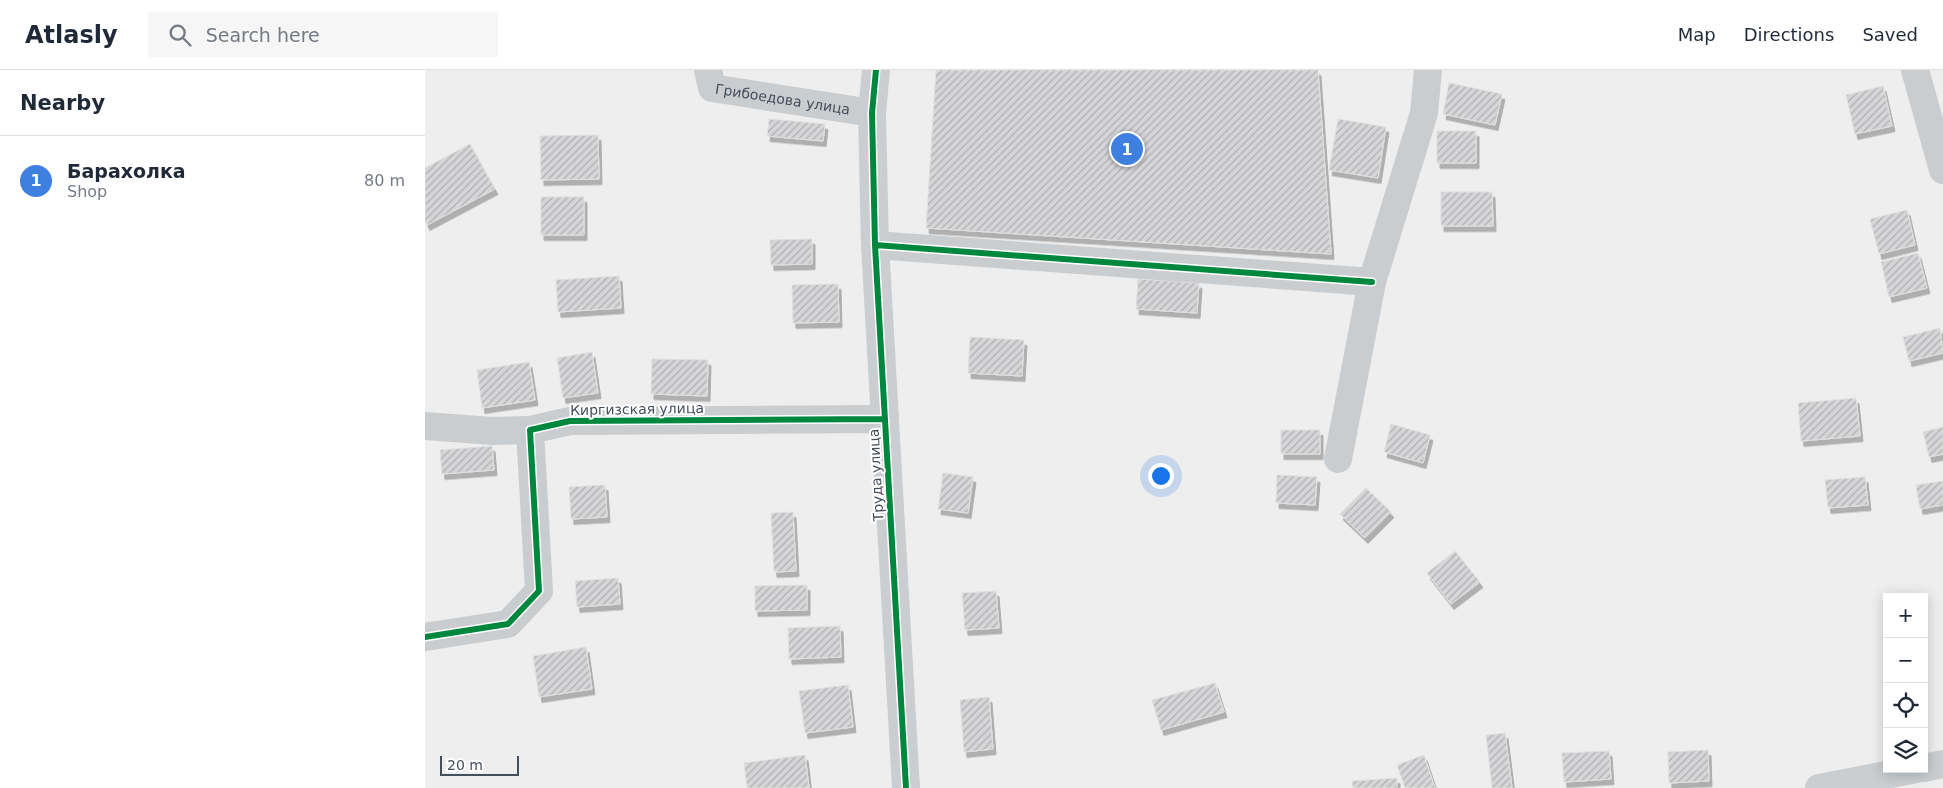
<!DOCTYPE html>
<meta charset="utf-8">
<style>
:root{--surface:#fff;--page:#f6f6f7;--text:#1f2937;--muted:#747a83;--line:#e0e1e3;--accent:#0b8043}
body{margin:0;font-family:"DejaVu Sans",sans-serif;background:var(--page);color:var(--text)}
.controls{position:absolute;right:15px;bottom:15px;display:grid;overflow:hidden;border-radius:0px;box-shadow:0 2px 12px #0003}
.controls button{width:45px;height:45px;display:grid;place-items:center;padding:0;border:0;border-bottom:1px solid var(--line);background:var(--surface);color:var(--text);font:25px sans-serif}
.scale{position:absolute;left:15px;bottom:12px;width:79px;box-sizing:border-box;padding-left:5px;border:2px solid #444f5c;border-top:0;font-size:14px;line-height:18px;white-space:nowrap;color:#444f5c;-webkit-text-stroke:4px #fff;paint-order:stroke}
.you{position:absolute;left:735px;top:405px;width:18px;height:18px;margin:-12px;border:4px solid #fff;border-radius:50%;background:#1a73e8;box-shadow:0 0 0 8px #1a73e833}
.badge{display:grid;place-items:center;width:32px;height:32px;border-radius:50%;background:var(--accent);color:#fff;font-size:16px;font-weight:700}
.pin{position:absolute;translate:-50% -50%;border:2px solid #fff;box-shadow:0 1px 5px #0006}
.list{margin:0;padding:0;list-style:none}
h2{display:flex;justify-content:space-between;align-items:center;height:65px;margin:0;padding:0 20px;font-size:21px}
h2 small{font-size:16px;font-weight:400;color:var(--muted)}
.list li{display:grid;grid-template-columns:32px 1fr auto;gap:15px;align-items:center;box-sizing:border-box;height:90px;padding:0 20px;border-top:1px solid var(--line)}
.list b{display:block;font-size:19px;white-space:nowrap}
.list p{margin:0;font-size:16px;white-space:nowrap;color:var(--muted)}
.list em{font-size:16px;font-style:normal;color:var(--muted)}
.icon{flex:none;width:28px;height:28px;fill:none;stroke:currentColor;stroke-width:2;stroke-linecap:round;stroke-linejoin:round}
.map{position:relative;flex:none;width:1518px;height:718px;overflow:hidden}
header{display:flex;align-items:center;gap:30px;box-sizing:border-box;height:70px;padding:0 25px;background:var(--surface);border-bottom:1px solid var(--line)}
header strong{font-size:24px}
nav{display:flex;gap:28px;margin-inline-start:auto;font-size:18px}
.search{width:350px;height:45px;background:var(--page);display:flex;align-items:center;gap:12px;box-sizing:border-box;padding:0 18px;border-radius:0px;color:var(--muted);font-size:19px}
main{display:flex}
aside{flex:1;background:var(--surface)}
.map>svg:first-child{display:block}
</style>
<header>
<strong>Atlasly</strong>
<div class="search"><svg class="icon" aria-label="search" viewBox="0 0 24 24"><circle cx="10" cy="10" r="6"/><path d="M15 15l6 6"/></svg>Search here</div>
<nav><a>Map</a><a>Directions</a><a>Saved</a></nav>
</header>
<main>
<aside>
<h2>Nearby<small></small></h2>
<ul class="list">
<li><span class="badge" style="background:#3f7fe0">1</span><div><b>Барахолка</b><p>Shop</p></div><em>80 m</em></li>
</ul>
</aside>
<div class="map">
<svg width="1518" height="718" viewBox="0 0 1518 718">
<defs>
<pattern id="building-hatch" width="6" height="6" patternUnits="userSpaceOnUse" patternTransform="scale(1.25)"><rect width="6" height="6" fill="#d6d6d8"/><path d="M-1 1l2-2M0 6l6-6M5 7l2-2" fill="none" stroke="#afb0b2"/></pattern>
<filter id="shadow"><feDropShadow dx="3" dy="5.5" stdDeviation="0" flood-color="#0004"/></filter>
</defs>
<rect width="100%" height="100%" fill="#efeeee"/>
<!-- building -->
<path fill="url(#building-hatch)" stroke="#e0e0e1" filter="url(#shadow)" d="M511 0H893L906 184 501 158Z
M1024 13 1077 24 1070 55 1018 44Z
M1458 16 1467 56 1430 64 1421 25Z
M344 49 400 54 398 71 342 66Z
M913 49 961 57 953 108 904 100Z
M1012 61H1051V93H1012Z
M173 65 174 109 116 110 115 66Z
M45 74 70 119 2 155 0 151V98Z
M1016 122H1067L1068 156H1016Z
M116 127H159V165H116Z
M1482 140 1490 175 1454 184 1445 149Z
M387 169V194L346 195 345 170Z
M1493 183 1502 218 1464 227 1456 192Z
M194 206 196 238 133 242 131 210Z
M713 209 774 213 772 243 711 239Z
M413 214 414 252 368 253 367 215Z
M1515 258 1518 283 1484 291 1478 267Z
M545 267 599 270 597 306 543 303Z
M167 282 173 323 138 328 132 288Z
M227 289 283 290 282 326 226 324Z
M104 292 110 330 57 338 52 300Z
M1431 328 1435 366 1376 371 1373 333Z
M966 354 1005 365 998 393 959 382Z
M1518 357V384L1504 387 1498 362Z
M856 360H895V384H856Z
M67 376 69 400 17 404 15 380Z
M518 403 548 407 543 443 513 439Z
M852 405 892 407 890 435 851 433Z
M1440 407 1443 435 1403 438 1400 410Z
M1518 411V435L1495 439 1491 415Z
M180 415 182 447 146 449 144 417Z
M941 418 966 442 940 468 915 444Z
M368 442 371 501 349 502 346 443Z
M1030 481 1055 512 1026 534 1002 503Z
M193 508 195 534 152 537 150 511Z
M382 515V540L330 541V516Z
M571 521 574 558 540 560 537 523Z
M415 556 416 587 364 589 363 558Z
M161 577 167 619 114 627 108 586Z
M790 613 799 642 736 660 727 630Z
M423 615 428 657 380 663 374 621Z
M564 627 568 679 539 682 535 630Z
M1080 663 1087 718H1067L1061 665Z
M1283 680 1284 711 1244 713 1243 682Z
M1184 681 1186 709 1139 712 1137 683Z
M380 685 384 718H322L319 693Z
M999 685 1010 718H980L972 695Z
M972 708V718H928L927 711Z"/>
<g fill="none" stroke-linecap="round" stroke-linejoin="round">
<!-- street -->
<g stroke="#cacdcf" stroke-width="28">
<path id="s1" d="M283 0 287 18 447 43"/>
<path d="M1490 0 1518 100"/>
<path d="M450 175 947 212"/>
<path d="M0 356 67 361 105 360"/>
<path d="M913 389 947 212 999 43 1003 0"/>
<path d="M0 567 83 554 114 521 105 360 145 351 460 349"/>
</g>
<!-- secondary -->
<path stroke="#caced1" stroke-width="28" d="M451 0 447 43 450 175 481 718
M1499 698 1518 694
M1394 718 1492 699"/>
<defs>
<path id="cycleway" d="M451 0 447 43 450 175 481 718
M450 175 947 212
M0 567 83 554 114 521 105 360 145 351 460 349"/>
</defs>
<!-- cycleway casing -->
<use href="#cycleway" stroke="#fff" stroke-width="9"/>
<!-- cycleway -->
<use href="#cycleway" stroke="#00873e" stroke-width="6"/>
</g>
<g text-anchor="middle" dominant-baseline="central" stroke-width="4" stroke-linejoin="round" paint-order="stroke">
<!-- street labels -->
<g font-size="14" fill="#444f5c" stroke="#fff">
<text stroke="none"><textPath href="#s1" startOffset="90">Грибоедова улица</textPath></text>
<text transform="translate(212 339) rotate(-1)">Киргизская улица</text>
<text transform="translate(451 405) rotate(-93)">Труда улица</text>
</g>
</g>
</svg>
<div class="controls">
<button>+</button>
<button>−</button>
<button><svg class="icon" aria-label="locate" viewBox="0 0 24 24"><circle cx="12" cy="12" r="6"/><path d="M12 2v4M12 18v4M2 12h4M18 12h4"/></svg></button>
<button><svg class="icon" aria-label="layers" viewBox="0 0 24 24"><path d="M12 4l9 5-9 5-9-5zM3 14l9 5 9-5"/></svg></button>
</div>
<div class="scale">20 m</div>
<div class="you"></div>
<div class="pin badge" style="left:702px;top:79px;background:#3f7fe0">1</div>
</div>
</main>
